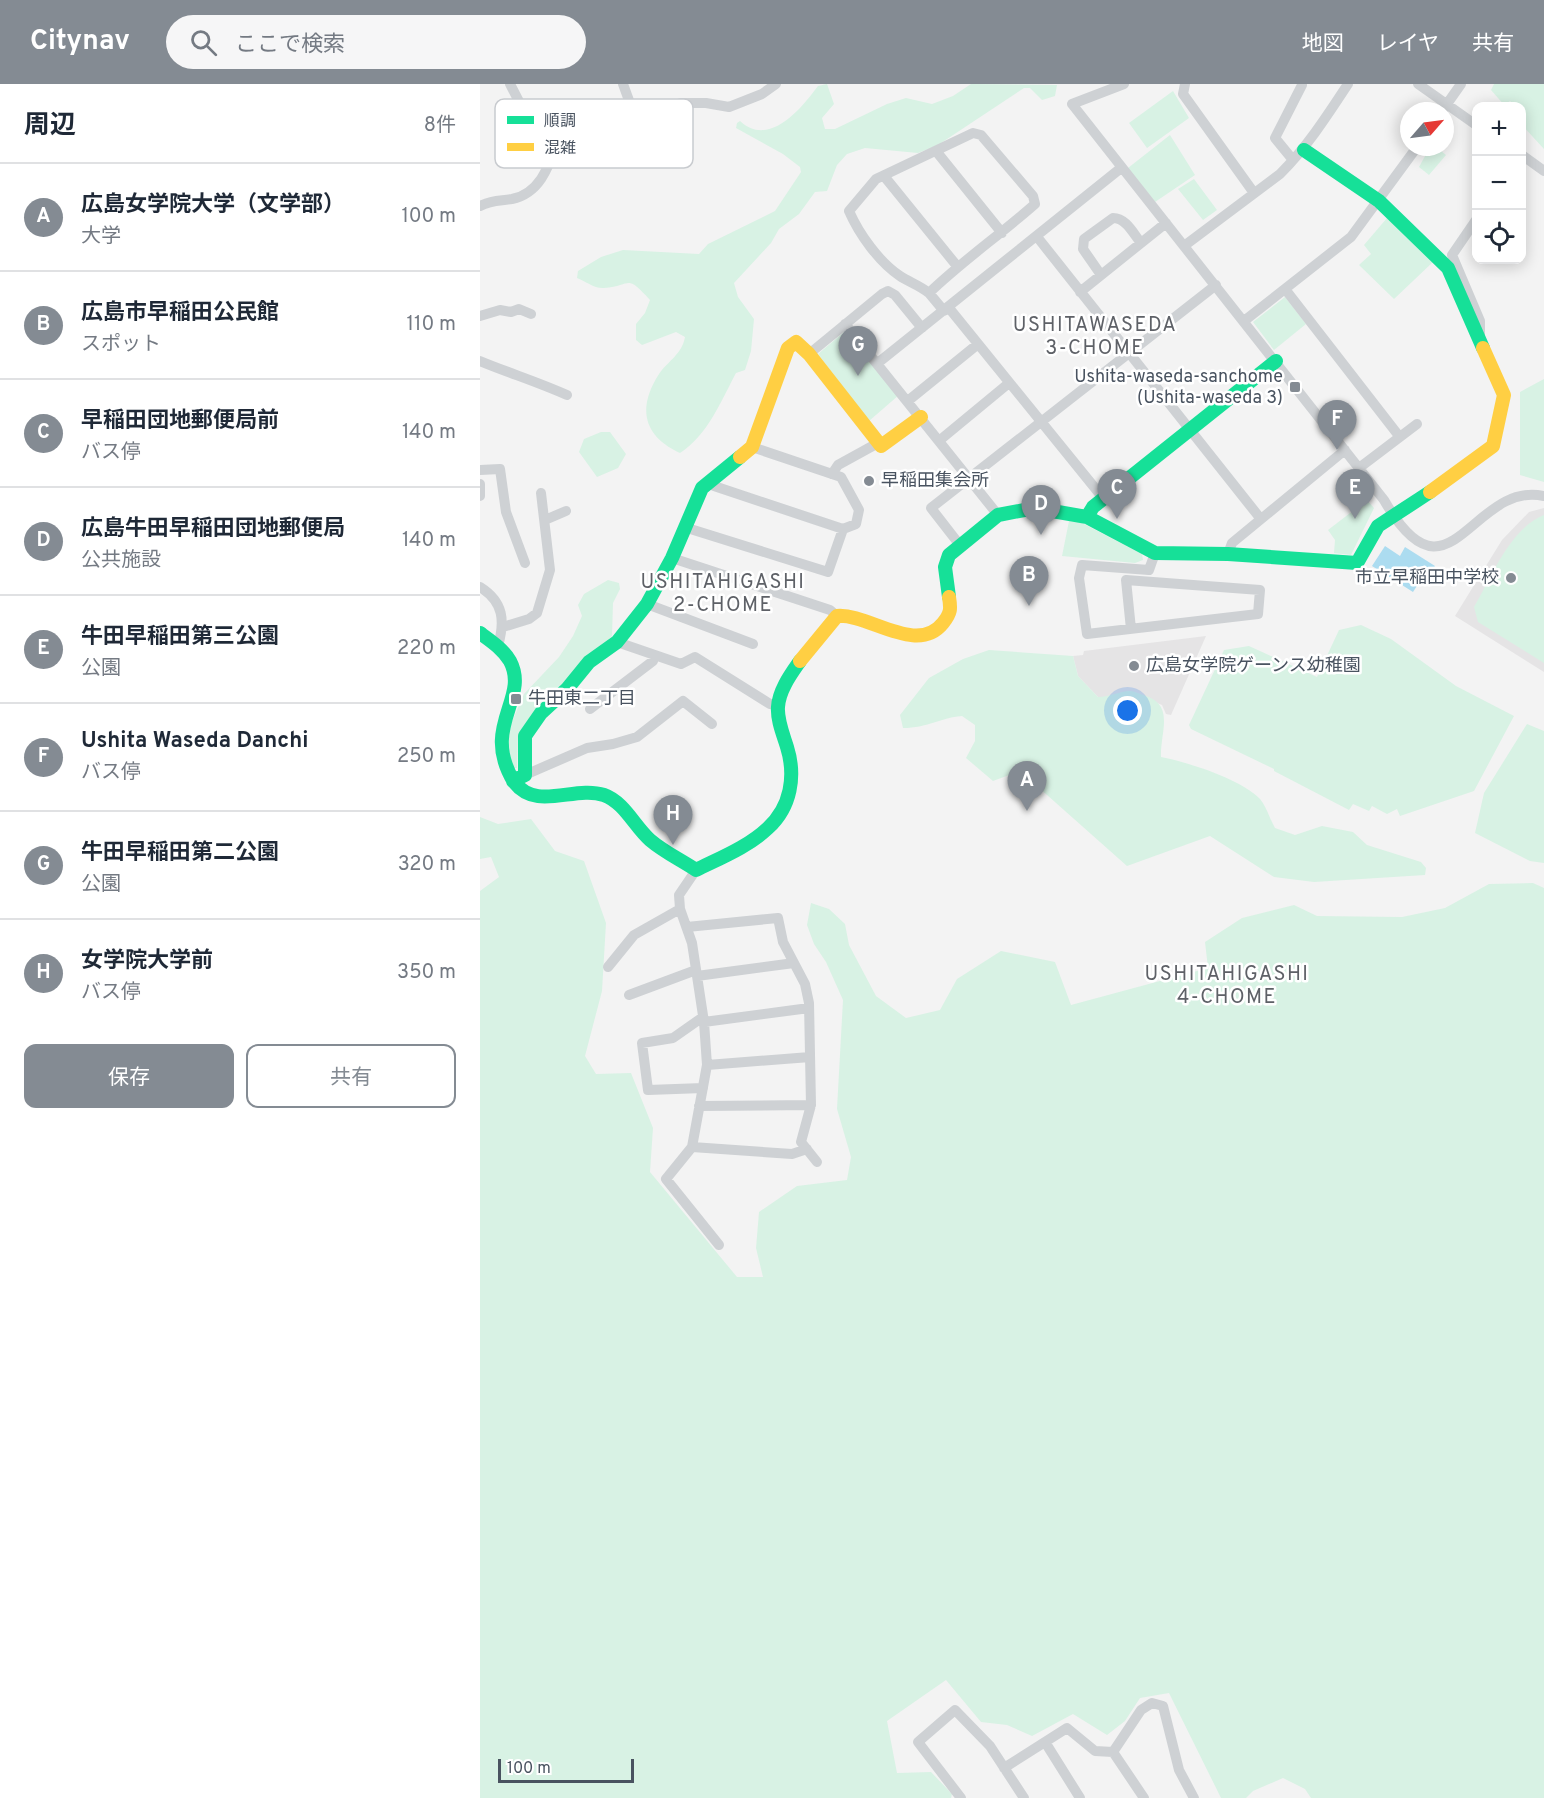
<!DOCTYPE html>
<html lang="ja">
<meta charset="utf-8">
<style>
:root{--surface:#fff;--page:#f6f6f7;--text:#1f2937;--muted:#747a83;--line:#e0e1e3;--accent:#848b93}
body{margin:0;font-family:Overpass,"Noto Sans JP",sans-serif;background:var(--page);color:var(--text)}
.controls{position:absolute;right:18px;top:18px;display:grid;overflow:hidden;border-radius:12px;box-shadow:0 3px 15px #0003}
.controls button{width:54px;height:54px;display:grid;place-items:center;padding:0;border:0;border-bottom:2px solid var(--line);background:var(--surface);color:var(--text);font:30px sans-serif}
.compass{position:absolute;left:920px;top:18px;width:54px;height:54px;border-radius:50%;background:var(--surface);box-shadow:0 3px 15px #0003;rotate:62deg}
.scale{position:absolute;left:18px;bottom:15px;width:136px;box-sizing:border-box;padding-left:6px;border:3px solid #495360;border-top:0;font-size:16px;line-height:21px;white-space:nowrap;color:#495360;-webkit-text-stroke:4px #fff;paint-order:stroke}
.you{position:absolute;left:648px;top:627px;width:21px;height:21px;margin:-15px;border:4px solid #fff;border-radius:50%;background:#1a73e8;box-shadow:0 0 0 9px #1a73e833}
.badge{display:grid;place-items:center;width:39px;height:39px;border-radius:50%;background:var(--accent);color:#fff;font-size:20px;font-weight:700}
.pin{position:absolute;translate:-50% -50px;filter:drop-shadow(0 2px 3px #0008)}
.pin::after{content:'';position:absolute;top:32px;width:21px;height:18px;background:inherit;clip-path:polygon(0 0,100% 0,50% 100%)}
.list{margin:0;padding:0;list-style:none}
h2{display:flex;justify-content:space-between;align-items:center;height:78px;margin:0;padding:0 24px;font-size:26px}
h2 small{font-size:20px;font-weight:400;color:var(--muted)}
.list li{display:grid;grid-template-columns:39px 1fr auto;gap:18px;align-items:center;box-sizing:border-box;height:108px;padding:0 24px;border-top:2px solid var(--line)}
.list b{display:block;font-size:22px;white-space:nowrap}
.list p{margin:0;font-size:20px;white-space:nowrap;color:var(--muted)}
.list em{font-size:20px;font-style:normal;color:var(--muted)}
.actions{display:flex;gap:12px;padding:18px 24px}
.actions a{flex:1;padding:14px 0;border:2px solid var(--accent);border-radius:12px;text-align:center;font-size:21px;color:var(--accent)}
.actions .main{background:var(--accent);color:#fff}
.icon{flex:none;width:33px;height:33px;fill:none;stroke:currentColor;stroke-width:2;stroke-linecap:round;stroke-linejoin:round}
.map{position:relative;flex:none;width:1064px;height:1714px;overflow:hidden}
header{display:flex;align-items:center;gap:36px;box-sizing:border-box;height:84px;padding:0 30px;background:var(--accent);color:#fff}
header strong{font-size:28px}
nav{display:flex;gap:33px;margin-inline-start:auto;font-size:21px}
.search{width:420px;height:54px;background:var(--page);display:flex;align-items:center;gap:15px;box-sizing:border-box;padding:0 21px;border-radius:33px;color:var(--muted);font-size:22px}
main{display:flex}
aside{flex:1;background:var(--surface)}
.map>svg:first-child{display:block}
</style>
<header>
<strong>Citynav</strong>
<div class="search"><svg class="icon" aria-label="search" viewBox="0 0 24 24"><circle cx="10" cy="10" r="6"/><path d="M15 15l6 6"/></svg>ここで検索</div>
<nav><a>地図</a><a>レイヤ</a><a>共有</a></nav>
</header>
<main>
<aside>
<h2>周辺<small>8件</small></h2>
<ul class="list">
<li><span class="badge">A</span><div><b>広島女学院大学（文学部）</b><p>大学</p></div><em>100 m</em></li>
<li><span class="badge">B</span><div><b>広島市早稲田公民館</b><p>スポット</p></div><em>110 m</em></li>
<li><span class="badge">C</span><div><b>早稲田団地郵便局前</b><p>バス停</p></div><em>140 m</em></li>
<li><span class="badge">D</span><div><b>広島牛田早稲田団地郵便局</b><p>公共施設</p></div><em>140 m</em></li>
<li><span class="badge">E</span><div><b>牛田早稲田第三公園</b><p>公園</p></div><em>220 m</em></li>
<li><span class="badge">F</span><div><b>Ushita Waseda Danchi</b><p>バス停</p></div><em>250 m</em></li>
<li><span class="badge">G</span><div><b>牛田早稲田第二公園</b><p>公園</p></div><em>320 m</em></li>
<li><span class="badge">H</span><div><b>女学院大学前</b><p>バス停</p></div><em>350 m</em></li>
</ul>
<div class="actions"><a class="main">保存</a><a>共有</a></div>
</aside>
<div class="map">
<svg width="1064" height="1714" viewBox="0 0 1064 1714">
<rect width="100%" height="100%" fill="#f3f3f3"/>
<!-- education -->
<path fill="#e5e4e5" d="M1064 424V588L975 532 1022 456 1049 428Z
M726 552 691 631 686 630 682 621 649 607 633 613H618L598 592 593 572 603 571 604 567Z"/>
<!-- green -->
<path fill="#d8f2e4" d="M347 0 354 20 342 34 345 45H355L407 20 426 14 452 20 473 12 491 0 577 1 575 12 562 16 550 4H544L458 61 438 69 385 64 367 70 357 81 347 107 335 108 319 130 299 145 291 159 254 199 258 213 274 235 271 267 265 286 256 289C241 317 228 351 200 369 163 352 157 324 179 290 189 276 202 270 205 253L196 248 162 261 156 256V240L165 229 170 216C145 189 153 202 124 204 115 205 105 197 97 194L98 187 121 173 143 166 219 170 228 160 295 127 321 88 320 83 303 70 256 44 257 39 260 37C289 64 321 25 338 2Z
M1014 0H1064V65L1042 41V22H1035L1030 17 1025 22 1011 6Z
M693 7 709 34 667 64 649 39Z
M690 51 715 91 675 118 648 84Z
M950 63H956L966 71 949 91 939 83Z
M714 95 737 126 723 136 698 105Z
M907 134 953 178 914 215 879 181 891 170 884 161Z
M805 213 826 240 794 266 773 238Z
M364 248 419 311 389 337 338 270Z
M1064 295V398L1040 391V308Z
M121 348H130L146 370 138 384 117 393 99 368 104 355Z
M887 416 894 424 871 471 854 469 855 456 848 446Z
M1064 431V579L998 538 994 523C1011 494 1030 444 1064 431Z
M589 437 600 438 662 470 663 476 655 479 582 472Z
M128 496 139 499 140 505 133 519 132 552 38 653 37 684H33L26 653 33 635 44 610 79 573 93 552 102 532 98 521 104 510Z
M881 541 911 555 976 602 1034 632 994 707 920 732 917 725 907 730 892 722 889 727 873 720 869 726 794 687V685L711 645 709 641 744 566 769 562 837 593 859 546Z
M509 566 593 572 598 592 618 613C630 613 640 607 650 607 654 607 660 610 663 611 696 620 680 648 681 673 707 678 761 695 780 715 786 722 790 735 795 744L815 751 842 742 873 748 887 761 941 778 946 784 945 791 834 798 794 793 730 752 647 782 540 687 513 697 486 674 495 657V641L482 632C459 634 448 644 423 644L420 631 449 594 483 575Z
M1047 640 1064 647V779L1050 777 995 749 1004 709Z
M0 733 18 740 51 735 75 767 104 777 126 839 122 907 105 972 116 990 151 989 173 1044 170 1088 257 1193H283L276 1164 279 1128 317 1102 367 1096 371 1073 357 1025 363 916 346 878 334 860 327 841 331 819 349 825 365 840 369 861 396 912 426 934 460 926 477 895 521 867 575 878 591 921 728 884 725 858 762 834 814 821 837 832 922 833 965 824 1009 800 1053 799 1064 804V1714H831L825 1705 803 1694 773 1707 766 1714H741L689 1609 660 1614 645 1637 627 1651 593 1630 552 1652 527 1641 501 1638 466 1596 407 1637 417 1689 451 1688 472 1710 471 1714H0V807L19 793 11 773 0 775Z"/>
<!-- water -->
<path fill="#acdcf0" d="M905 462 920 472 925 463 955 482 948 493 944 491 933 508 892 482Z"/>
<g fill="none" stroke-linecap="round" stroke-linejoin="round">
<!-- street -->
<path stroke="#ced1d4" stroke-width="10" d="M143 0 151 22 166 31 201 19H226L249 23 282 10 296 0
M644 0 592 20 904 416C969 530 992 396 1064 412
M705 0 703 10 774 109
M938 0 996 41
M962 27 981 0
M79 54 101 60 109 58 151 22
M456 67 522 149
M1042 71 1064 87
M813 76 795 54 822 1
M404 92 477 182
M0 122C11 116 20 117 32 115 62 109 70 78 79 54L76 44 45 29 30 0
M996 136 972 171 1000 237V251
M558 154 780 434
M704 162 800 90C827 63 847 32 868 0
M621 191 603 165 604 155 633 134C646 134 653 149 661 159
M805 205 919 352
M600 208 686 139
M449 209C439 201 429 198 420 192 399 178 379 150 369 127L396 95 493 49 501 51 553 112 555 120C520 151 482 177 449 209L464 227
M469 224 623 414
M0 232 20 226 31 228 39 225 51 230
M764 237 871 153 937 63
M365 240 518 431
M329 270 402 210 408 207 415 211 442 244
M0 277C29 289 58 298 87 311
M399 278 641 84
M429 316 498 260
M460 356 529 299
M879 384 937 340
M0 386 20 385 26 428 45 479
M352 390 358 381 398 359
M230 396 234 402 363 445 376 440 379 426 361 393 272 363
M0 400V412
M65 436 86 427
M204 443 348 488 363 445
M479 460 451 424 736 201
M748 470 752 459 865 366
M192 474 350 526 357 532
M0 503C24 518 25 537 18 562
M167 520 273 560
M23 543 49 535 57 529 70 486 61 409
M651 545 646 496 780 506 778 530 607 550 599 494 602 481 669 486 675 469
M137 558 201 580 215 573 290 620 298 621
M110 625 173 577 175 572
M45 691 107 664 133 660 157 653 203 617 232 640
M216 786 199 811 200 825 212 859 224 938 227 981 212 1063 186 1095 239 1161
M207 843 298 834 303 858 325 900 329 919 331 1021 321 1058 337 1078
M128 883 154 851 200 825
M217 892 314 879
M149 911 216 886
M224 938 329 924
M227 981 330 973
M223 1004 168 1006 162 959 193 954 223 933
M219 1022 331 1021
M212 1063 312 1070 327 1065
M565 1658 600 1714
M633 1668 664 1714
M524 1684 587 1644 615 1667 633 1668 661 1626 672 1619 683 1622 699 1686 714 1714
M481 1714 438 1658 475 1626 510 1662 544 1714"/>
<!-- fast -->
<path stroke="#16e098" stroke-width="14" d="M824 66 899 117 968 184 1003 264
M607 433 613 423 796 277
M469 513 465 483 469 471 518 431 555 424 607 433 675 469 748 470 877 479 898 442 950 408
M0 549C11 557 23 565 30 577 50 615 0 642 34 698 57 728 94 701 124 711 144 718 155 743 170 756 184 768 201 776 216 786 240 774 268 763 288 744 311 723 316 692 307 663 303 650 297 636 298 623 299 606 311 590 320 577
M33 697 45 691V652L61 629 87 605 109 578 137 558 167 520 192 474 222 404 260 373"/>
<!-- slow -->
<path stroke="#ffcf43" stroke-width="14" d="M260 373 272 363 308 264 316 258 329 270 401 362 441 333
M950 408 1013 362 1024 311 1003 264
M320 577 357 532C388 529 437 572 463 539 471 529 471 525 469 513"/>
</g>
<!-- markers -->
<g fill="#848b93" stroke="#fff" stroke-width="2">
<rect x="809" y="297" width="12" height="12" rx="3"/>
<circle cx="389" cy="397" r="6"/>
<circle cx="1031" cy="494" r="6"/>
<circle cx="654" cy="582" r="6"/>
<rect x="30" y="609" width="12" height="12" rx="3"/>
</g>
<g text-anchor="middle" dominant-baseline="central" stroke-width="5" stroke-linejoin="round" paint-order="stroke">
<!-- poi labels -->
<g font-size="18" fill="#495360" stroke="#fff" text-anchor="start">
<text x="803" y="293" text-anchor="end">Ushita-waseda-sanchome<tspan x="803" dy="21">(Ushita-waseda 3)</tspan></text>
<text x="401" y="397">早稲田集会所</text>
<text x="1019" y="494" text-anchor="end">市立早稲田中学校</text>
<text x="666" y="582">広島女学院ゲーンス幼稚園</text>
<text x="48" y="615">牛田東二丁目</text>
</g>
<!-- neighbourhood labels -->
<g font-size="20" letter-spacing="1.5" fill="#5e6167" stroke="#fff">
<text x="615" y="242">USHITAWASEDA<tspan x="615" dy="23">3-CHOME</tspan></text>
<text x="243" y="499">USHITAHIGASHI<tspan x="243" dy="23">2-CHOME</tspan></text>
<text x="747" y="891">USHITAHIGASHI<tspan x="747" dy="23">4-CHOME</tspan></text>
</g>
</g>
<!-- legend -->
<rect x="15" y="15" width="198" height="69" rx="9" fill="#fff" stroke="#c8cbcf" stroke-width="1.5"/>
<rect x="27" y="32" width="27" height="8" fill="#16e098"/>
<rect x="27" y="59" width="27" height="8" fill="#ffcf43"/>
<g font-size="16" fill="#495360">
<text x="64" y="42">順調</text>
<text x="64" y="69">混雑</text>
</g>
</svg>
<div class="controls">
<button>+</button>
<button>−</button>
<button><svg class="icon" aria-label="locate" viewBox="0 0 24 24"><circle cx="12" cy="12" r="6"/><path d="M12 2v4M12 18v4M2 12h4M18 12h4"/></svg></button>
</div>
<svg class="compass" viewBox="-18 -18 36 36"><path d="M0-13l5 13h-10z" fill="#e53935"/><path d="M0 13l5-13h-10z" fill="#747a83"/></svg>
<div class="scale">100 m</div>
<div class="you"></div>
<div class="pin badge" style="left:547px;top:727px">A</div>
<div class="pin badge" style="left:549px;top:522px">B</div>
<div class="pin badge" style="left:637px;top:435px">C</div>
<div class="pin badge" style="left:561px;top:451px">D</div>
<div class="pin badge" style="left:875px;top:435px">E</div>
<div class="pin badge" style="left:857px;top:366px">F</div>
<div class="pin badge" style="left:378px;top:292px">G</div>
<div class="pin badge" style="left:193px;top:761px">H</div>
</div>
</main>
